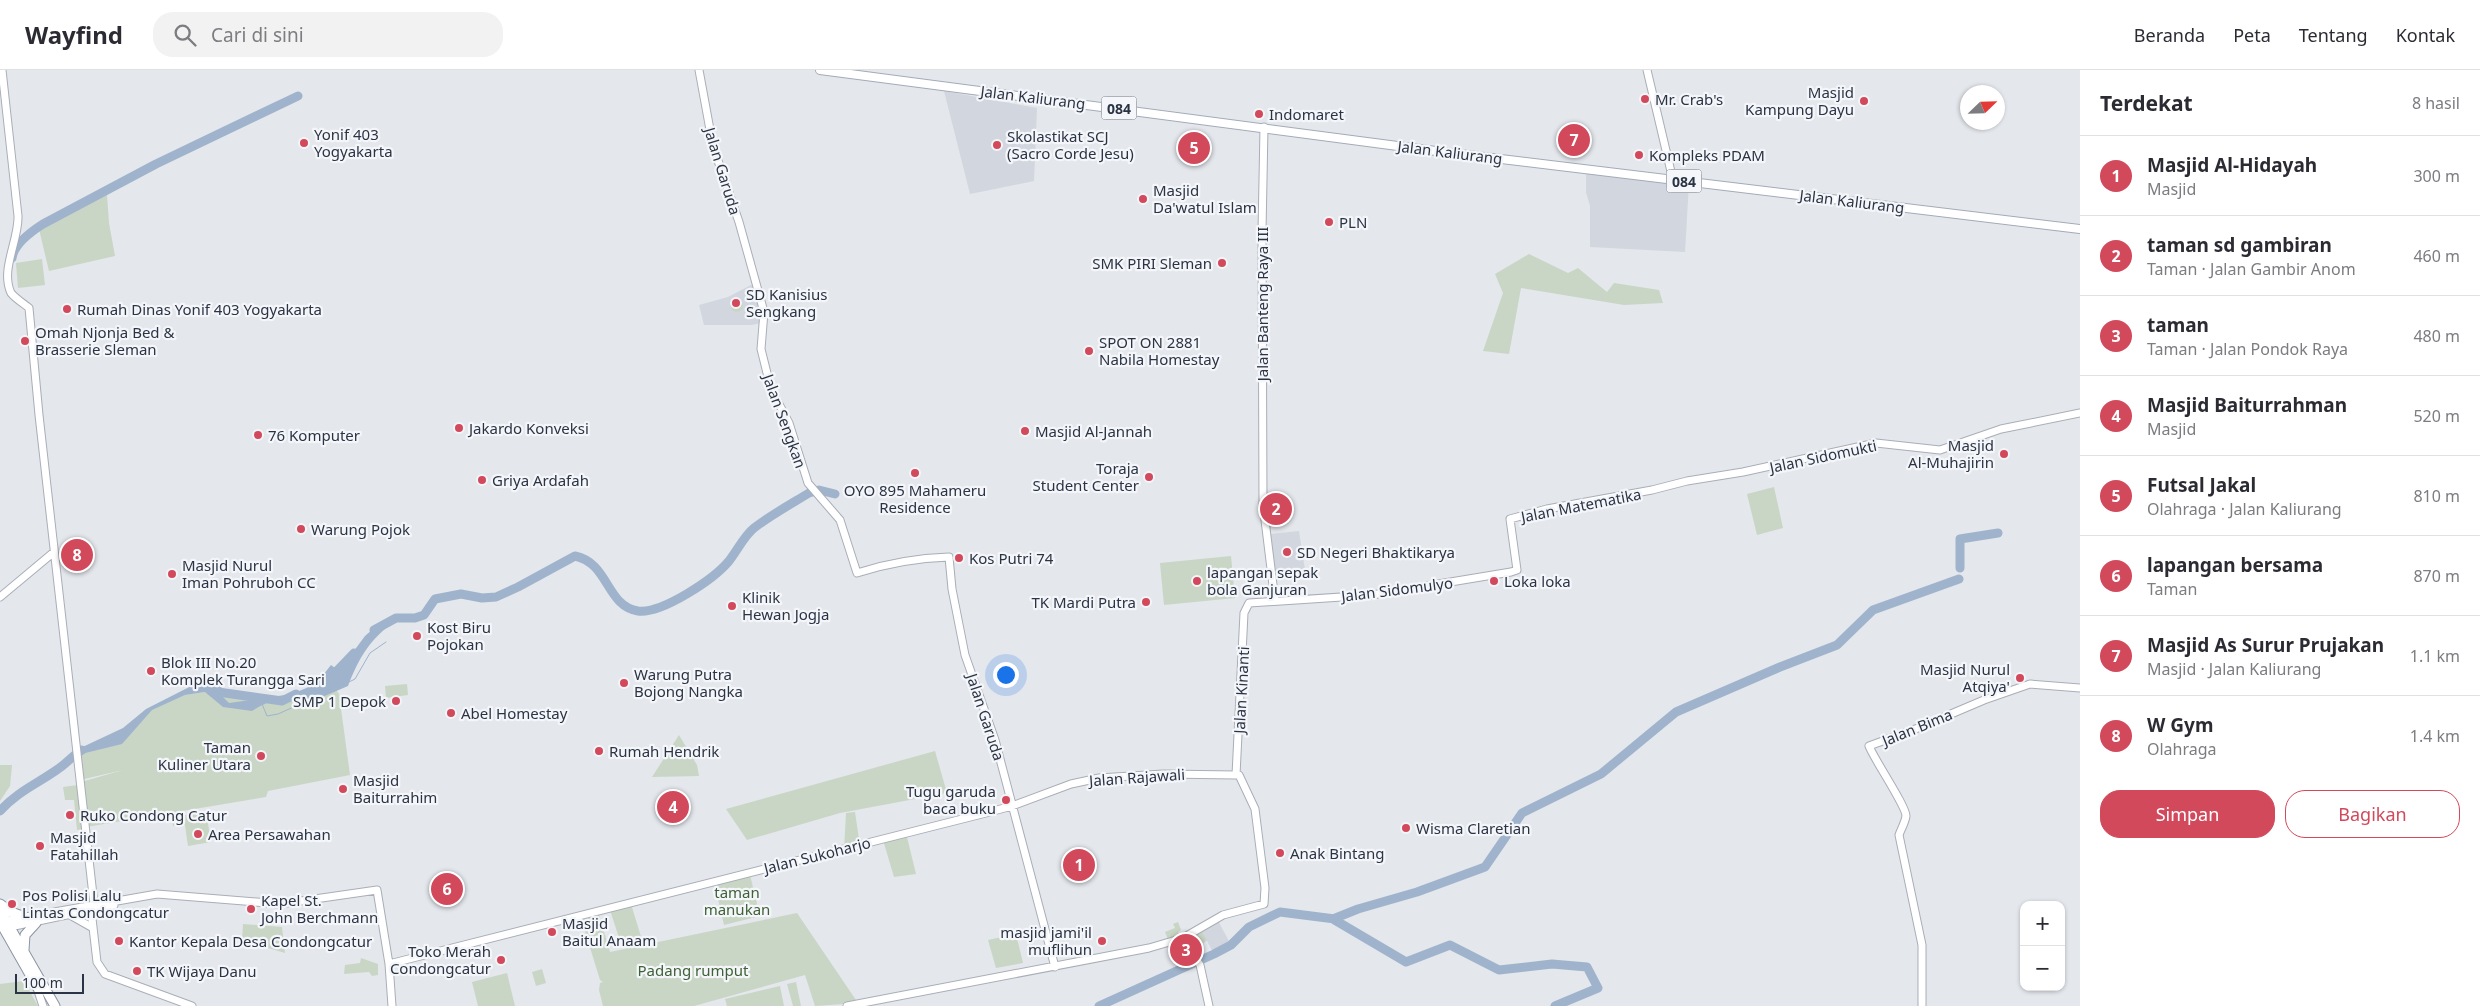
<!DOCTYPE html>
<html lang="id">
<meta charset="utf-8">
<style>
:root{--surface:#fff;--page:#f2f2f3;--text:#2b2b33;--muted:#7c7c81;--line:#e1e1e2;--accent:#d1495b}
body{margin:0;font-family:"Noto Sans",sans-serif;background:var(--page);color:var(--text)}
.controls{position:absolute;right:15px;bottom:15px;display:grid;overflow:hidden;border-radius:10px;box-shadow:0 1px 4px #0004}
.controls button{width:45px;height:45px;display:grid;place-items:center;padding:0;border:0;border-bottom:1px solid var(--line);background:var(--surface);color:var(--text);font:25px sans-serif}
.compass{position:absolute;left:1960px;top:15px;width:45px;height:45px;border-radius:50%;background:var(--surface);box-shadow:0 1px 4px #0004;rotate:67deg}
.scale{position:absolute;left:15px;bottom:12px;width:69px;box-sizing:border-box;padding-left:5px;border:2px solid #2b3445;border-top:0;font-size:14px;line-height:18px;white-space:nowrap;color:#2b3445;-webkit-text-stroke:4px #f4f6f9;paint-order:stroke}
.you{position:absolute;left:1005px;top:604px;width:18px;height:18px;margin:-12px;border:4px solid #fff;border-radius:50%;background:#1a73e8;box-shadow:0 0 0 8px #1a73e833}
.badge{display:grid;place-items:center;width:32px;height:32px;border-radius:50%;background:var(--accent);color:#fff;font-size:16px;font-weight:700}
.pin{position:absolute;translate:-50% -50%;border:2px solid #fff;box-shadow:0 1px 5px #0006}
.list{margin:0;padding:0;list-style:none}
h2{display:flex;justify-content:space-between;align-items:center;height:65px;margin:0;padding:0 20px;font-size:21px}
h2 small{font-size:16px;font-weight:400;color:var(--muted)}
.list li{display:grid;grid-template-columns:32px 1fr auto;gap:15px;align-items:center;box-sizing:border-box;height:80px;padding:0 20px;border-top:1px solid var(--line)}
.list b{display:block;font-size:19px;white-space:nowrap}
.list p{margin:0;font-size:16px;white-space:nowrap;color:var(--muted)}
.list em{font-size:16px;font-style:normal;color:var(--muted)}
.actions{display:flex;gap:10px;padding:15px 20px}
.actions a{flex:1;padding:11px 0;border:1px solid var(--accent);border-radius:20px;text-align:center;font-size:18px;color:var(--accent)}
.actions .main{background:var(--accent);color:#fff}
.icon{flex:none;width:28px;height:28px;fill:none;stroke:currentColor;stroke-width:2;stroke-linecap:round;stroke-linejoin:round}
.map{position:relative;flex:none;width:2080px;height:936px;overflow:hidden}
header{display:flex;align-items:center;gap:30px;box-sizing:border-box;height:70px;padding:0 25px;background:var(--surface);border-bottom:1px solid var(--line)}
header strong{font-size:24px}
nav{display:flex;gap:28px;margin-inline-start:auto;font-size:18px}
.search{width:350px;height:45px;background:var(--page);display:flex;align-items:center;gap:12px;box-sizing:border-box;padding:0 18px;border-radius:20px;color:var(--muted);font-size:19px}
main{display:flex}
aside{flex:1;background:var(--surface)}
.map>svg:first-child{display:block}
</style>
<header>
<strong>Wayfind</strong>
<div class="search"><svg class="icon" aria-label="search" viewBox="0 0 24 24"><circle cx="10" cy="10" r="6"/><path d="M15 15l6 6"/></svg>Cari di sini</div>
<nav><a>Beranda</a><a>Peta</a><a>Tentang</a><a>Kontak</a></nav>
</header>
<main>
<div class="map">
<svg width="2080" height="936" viewBox="0 0 2080 936">
<rect width="100%" height="100%" fill="#e4e7ec"/>
<!-- built -->
<path fill="#d2d6de" d="M944 21 1037 38 1034 111 970 124Z
M1586 101 1689 113 1685 182 1590 177V136L1586 122Z
M751 215H759L764 230 765 252 752 255H704L699 235 728 227Z
M1299 461 1305 500 1274 504 1269 464Z
M1216 847 1231 875 1214 884 1199 856Z"/>
<!-- green -->
<path fill="#c9d6c5" d="M107 125 109 153 115 186 49 201 38 155Z
M1529 184 1568 203 1578 198 1607 222 1614 213 1659 220 1663 233 1624 235 1521 218 1509 284 1483 281 1503 223 1495 204Z
M42 189 45 215 18 218 16 193Z
M731 236a6 6 0 1 1 12 0a6 6 0 1 1-12 0Z
M1774 417 1783 458 1757 465 1747 424Z
M1284 433 1285 453 1268 454 1266 434Z
M1231 486 1235 528 1164 535 1160 493Z
M329 609 339 624 350 705 268 721 266 727 86 757 81 712 123 700 80 710 78 682 112 676 152 639 185 625 205 622 282 631Z
M407 614 408 625 386 628 385 616Z
M679 665 697 695 699 706 652 707Z
M935 681 947 723 840 743 747 770 726 739Z
M0 695H12L10 716 0 731Z
M78 715 83 759 77 760 74 730H65L63 717Z
M206 742 211 772 188 776 185 755 173 756 171 747Z
M855 742 860 776 844 780 846 743Z
M906 763 916 804 894 807 883 770Z
M750 805 760 846 724 855 715 816Z
M456 808 460 825 439 831 432 812Z
M631 834 643 873 622 877 609 837Z
M597 838 610 882 797 843 858 933 815 936 805 905 694 936H603L599 920 600 913 603 912 600 910 580 845Z
M1178 852 1181 860 1178 862 1180 867 1169 872 1165 862 1175 858 1173 854Z
M243 854 282 857 285 883 242 870Z
M1199 856 1207 870 1188 888 1180 874Z
M1016 864 1023 893 996 898 988 870Z
M361 888 378 894V905L372 906 369 902 344 904 345 895 360 893Z
M542 899 546 913 536 916 532 902Z
M507 903 515 936H478L472 912Z
M24 911 38 936H0V914Z
M796 912 801 936H793L787 914Z
M780 916 784 936H727L725 929Z"/>
<!-- water -->
<path fill="#9fb4cc" d="M382 551 386 558C366 575 357 593 348 616L313 631C291 624 270 629 252 641L223 637 205 622 185 625 152 640 122 674 73 686 74 681 123 658 146 639 207 608 222 614 221 625 229 633 292 624 316 614 331 595 339 601 365 566Z"/>
<g fill="none" stroke-linecap="round" stroke-linejoin="round">
<!-- stream -->
<path stroke="#9fb4cc" stroke-width="1" d="M349 612 355 609 370 583 386 572
M262 634 267 646 278 644 309 630"/>
<!-- river -->
<path stroke="#9fb4cc" stroke-width="9" d="M12 188C14 174 32 161 43 154L156 94 298 26
M1960 498V469L1998 463
M374 560 396 548H415L424 545 435 529 461 524 482 528 496 527 518 517 575 486C609 493 606 536 638 541 662 544 714 509 729 491 737 481 744 466 754 458 771 445 791 434 809 423L819 420 835 424
M330 608 354 583
M211 621 282 631 296 624
M0 741C18 721 37 714 58 699 66 694 73 685 82 680
M1099 936 1214 884 1231 875 1249 857 1280 842 1335 849
M1555 936 1598 918 1587 897 1552 894 1499 900 1450 875 1406 892 1333 849 1358 839 1417 822 1485 797 1522 743 1601 704 1676 642 1780 597 1837 575 1873 540 1959 509"/>
<defs>
<path id="secondary" d="M2 0 18 146C19 170 0 200 11 223 16 229 23 233 29 238L39 345 94 834
M699 0 713 76 739 152 764 242 761 279 771 319 789 353 808 413 840 450 857 503C888 493 917 488 949 487L952 519 965 585 995 670 1055 897
M1647 0 1673 110
M1264 57 1262 162 1263 434 1275 531
M0 527 54 482
M1236 705 1244 543 1249 533 1372 525 1511 502 1517 500 1510 449 1547 439 1652 420 1687 411 1743 402 1876 373 1940 380 2001 359 2080 343
M91 840 97 892 105 904 192 936
M70 845 93 858
M3 851 157 824 280 834 377 820 389 894 392 936
M5 858 114 835
M1183 868 1200 895 1209 936
M389 894 986 743 1012 736 1071 714 1099 708 1163 704 1236 705
M37 918 43 936
M847 936 1149 878 1183 868 1223 845 1264 834 1265 818 1255 739 1239 705H1236
M1922 936V875L1899 765C1901 759 1905 753 1906 746 1906 736 1875 691 1869 676L1918 658 1984 630 2030 614 2080 618"/>
<path id="primary" d="M820 0 1451 83 2080 159"/>
<path id="highway" d="M0 834 11 842 28 848
M0 840 55 936
M0 852 37 917
M24 880 25 865 36 853"/>
</defs>
<!-- secondary casing -->
<use href="#secondary" stroke="#a9aeb7" stroke-width="9"/>
<!-- primary casing -->
<use href="#primary" stroke="#a3abb8" stroke-width="10"/>
<!-- highway casing -->
<use href="#highway" stroke="#8b94a3" stroke-width="11"/>
<!-- secondary -->
<use href="#secondary" stroke="#fff" stroke-width="7"/>
<!-- primary -->
<use href="#primary" stroke="#fff" stroke-width="8"/>
<!-- highway -->
<use href="#highway" stroke="#fff" stroke-width="9"/>
</g>
<!-- markers -->
<g fill="#d1495b" stroke="#f4f6f9" stroke-width="2">
<circle cx="1645" cy="29" r="5"/>
<circle cx="1864" cy="31" r="5"/>
<circle cx="1259" cy="44" r="5"/>
<circle cx="304" cy="73" r="5"/>
<circle cx="997" cy="75" r="5"/>
<circle cx="1639" cy="85" r="5"/>
<circle cx="1143" cy="129" r="5"/>
<circle cx="1329" cy="152" r="5"/>
<circle cx="1222" cy="193" r="5"/>
<circle cx="736" cy="233" r="5"/>
<circle cx="67" cy="239" r="5"/>
<circle cx="25" cy="271" r="5"/>
<circle cx="1089" cy="281" r="5"/>
<circle cx="459" cy="358" r="5"/>
<circle cx="1025" cy="361" r="5"/>
<circle cx="258" cy="365" r="5"/>
<circle cx="2004" cy="384" r="5"/>
<circle cx="915" cy="403" r="5"/>
<circle cx="1149" cy="407" r="5"/>
<circle cx="482" cy="410" r="5"/>
<circle cx="301" cy="459" r="5"/>
<circle cx="1287" cy="482" r="5"/>
<circle cx="959" cy="488" r="5"/>
<circle cx="172" cy="504" r="5"/>
<circle cx="1197" cy="511" r="5"/>
<circle cx="1494" cy="511" r="5"/>
<circle cx="1146" cy="532" r="5"/>
<circle cx="732" cy="536" r="5"/>
<circle cx="417" cy="566" r="5"/>
<circle cx="151" cy="601" r="5"/>
<circle cx="2020" cy="608" r="5"/>
<circle cx="624" cy="613" r="5"/>
<circle cx="396" cy="631" r="5"/>
<circle cx="451" cy="643" r="5"/>
<circle cx="599" cy="681" r="5"/>
<circle cx="261" cy="686" r="5"/>
<circle cx="343" cy="719" r="5"/>
<circle cx="1006" cy="730" r="5"/>
<circle cx="70" cy="745" r="5"/>
<circle cx="1406" cy="758" r="5"/>
<circle cx="198" cy="764" r="5"/>
<circle cx="40" cy="776" r="5"/>
<circle cx="1280" cy="783" r="5"/>
<circle cx="12" cy="834" r="5"/>
<circle cx="251" cy="839" r="5"/>
<circle cx="552" cy="862" r="5"/>
<circle cx="119" cy="871" r="5"/>
<circle cx="1102" cy="871" r="5"/>
<circle cx="501" cy="890" r="5"/>
<circle cx="137" cy="901" r="5"/>
</g>
<g text-anchor="middle" dominant-baseline="central" stroke-width="4.5" stroke-linejoin="round" paint-order="stroke">
<!-- shield labels -->
<g fill="#f4f6f9" stroke="#676e7b" stroke-width="1">
<rect x="1101.5" y="26.5" width="35" height="23" rx="4"/>
<rect x="1666.5" y="99.5" width="35" height="23" rx="4"/>
</g>
<g font-size="14" font-weight="bold" fill="#2b3445">
<text x="1119" y="38">084</text>
<text x="1684" y="111">084</text>
</g>
<!-- poi labels -->
<g font-size="15" fill="#2b3445" stroke="#f4f6f9" text-anchor="start">
<text x="1854" y="22" text-anchor="end">Masjid<tspan x="1854" dy="17">Kampung Dayu</tspan></text>
<text x="1655" y="29">Mr. Crab's</text>
<text x="1269" y="44">Indomaret</text>
<text x="314" y="64">Yonif 403<tspan x="314" dy="17">Yogyakarta</tspan></text>
<text x="1007" y="66">Skolastikat SCJ<tspan x="1007" dy="17">(Sacro Corde Jesu)</tspan></text>
<text x="1649" y="85">Kompleks PDAM</text>
<text x="1153" y="120">Masjid<tspan x="1153" dy="17">Da'watul Islam</tspan></text>
<text x="1339" y="152">PLN</text>
<text x="1212" y="193" text-anchor="end">SMK PIRI Sleman</text>
<text x="746" y="224">SD Kanisius<tspan x="746" dy="17">Sengkang</tspan></text>
<text x="77" y="239">Rumah Dinas Yonif 403 Yogyakarta</text>
<text x="35" y="262">Omah Njonja Bed &amp;<tspan x="35" dy="17">Brasserie Sleman</tspan></text>
<text x="1099" y="272">SPOT ON 2881<tspan x="1099" dy="17">Nabila Homestay</tspan></text>
<text x="469" y="358">Jakardo Konveksi</text>
<text x="1035" y="361">Masjid Al-Jannah</text>
<text x="268" y="365">76 Komputer</text>
<text x="1994" y="375" text-anchor="end">Masjid<tspan x="1994" dy="17">Al-Muhajirin</tspan></text>
<text x="1139" y="398" text-anchor="end">Toraja<tspan x="1139" dy="17">Student Center</tspan></text>
<text x="492" y="410">Griya Ardafah</text>
<text x="915" y="420" text-anchor="middle">OYO 895 Mahameru<tspan x="915" dy="17">Residence</tspan></text>
<text x="311" y="459">Warung Pojok</text>
<text x="1297" y="482">SD Negeri Bhaktikarya</text>
<text x="969" y="488">Kos Putri 74</text>
<text x="182" y="495">Masjid Nurul<tspan x="182" dy="17">Iman Pohruboh CC</tspan></text>
<text x="1207" y="502">lapangan sepak<tspan x="1207" dy="17">bola Ganjuran</tspan></text>
<text x="1504" y="511">Loka loka</text>
<text x="742" y="527">Klinik<tspan x="742" dy="17">Hewan Jogja</tspan></text>
<text x="1136" y="532" text-anchor="end">TK Mardi Putra</text>
<text x="427" y="557">Kost Biru<tspan x="427" dy="17">Pojokan</tspan></text>
<text x="161" y="592">Blok III No.20<tspan x="161" dy="17">Komplek Turangga Sari</tspan></text>
<text x="2010" y="599" text-anchor="end">Masjid Nurul<tspan x="2010" dy="17">Atqiya'</tspan></text>
<text x="634" y="604">Warung Putra<tspan x="634" dy="17">Bojong Nangka</tspan></text>
<text x="386" y="631" text-anchor="end">SMP 1 Depok</text>
<text x="461" y="643">Abel Homestay</text>
<text x="251" y="677" text-anchor="end">Taman<tspan x="251" dy="17">Kuliner Utara</tspan></text>
<text x="609" y="681">Rumah Hendrik</text>
<text x="353" y="710">Masjid<tspan x="353" dy="17">Baiturrahim</tspan></text>
<text x="996" y="721" text-anchor="end">Tugu garuda<tspan x="996" dy="17">baca buku</tspan></text>
<text x="80" y="745">Ruko Condong Catur</text>
<text x="1416" y="758">Wisma Claretian</text>
<text x="208" y="764">Area Persawahan</text>
<text x="50" y="767">Masjid<tspan x="50" dy="17">Fatahillah</tspan></text>
<text x="1290" y="783">Anak Bintang</text>
<text x="22" y="825">Pos Polisi Lalu<tspan x="22" dy="17">Lintas Condongcatur</tspan></text>
<text x="261" y="830">Kapel St.<tspan x="261" dy="17">John Berchmann</tspan></text>
<text x="562" y="853">Masjid<tspan x="562" dy="17">Baitul Anaam</tspan></text>
<text x="1092" y="862" text-anchor="end">masjid jami'il<tspan x="1092" dy="17">muflihun</tspan></text>
<text x="129" y="871">Kantor Kepala Desa Condongcatur</text>
<text x="491" y="881" text-anchor="end">Toko Merah<tspan x="491" dy="17">Condongcatur</tspan></text>
<text x="147" y="901">TK Wijaya Danu</text>
</g>
<!-- street labels -->
<g font-size="15" fill="#2b3445" stroke="#f4f6f9">
<text transform="translate(1033 27) rotate(7)">Jalan Kaliurang</text>
<text transform="translate(1450 82) rotate(7)">Jalan Kaliurang</text>
<text transform="translate(723 101) rotate(73)">Jalan Garuda</text>
<text transform="translate(1852 131) rotate(7)">Jalan Kaliurang</text>
<text transform="translate(1262 234) rotate(-90)">Jalan Banteng Raya III</text>
<text transform="translate(785 351) rotate(70)">Jalan Sengkan</text>
<text transform="translate(1823 386) rotate(-12)">Jalan Sidomukti</text>
<text transform="translate(1581 435) rotate(-11)">Jalan Matematika</text>
<text transform="translate(1397 519) rotate(-7)">Jalan Sidomulyo</text>
<text transform="translate(1241 620) rotate(-87)">Jalan Kinanti</text>
<text transform="translate(986 647) rotate(72)">Jalan Garuda</text>
<text transform="translate(1917 657) rotate(-22)">Jalan Bima</text>
<text transform="translate(1137 707) rotate(-4)">Jalan Rajawali</text>
<text transform="translate(817 785) rotate(-14)">Jalan Sukoharjo</text>
</g>
<!-- park labels -->
<g font-size="15" fill="#3f6138" stroke="#f4f6f9">
<text x="737" y="822">taman<tspan x="737" dy="17">manukan</tspan></text>
<text x="693" y="900">Padang rumput</text>
</g>
</g>
</svg>
<div class="controls">
<button>+</button>
<button>−</button>
</div>
<svg class="compass" viewBox="-18 -18 36 36"><path d="M0-13l5 13h-10z" fill="#e53935"/><path d="M0 13l5-13h-10z" fill="#7c7c81"/></svg>
<div class="scale">100 m</div>
<div class="you"></div>
<div class="pin badge" style="left:1079px;top:795px">1</div>
<div class="pin badge" style="left:1276px;top:439px">2</div>
<div class="pin badge" style="left:1186px;top:880px">3</div>
<div class="pin badge" style="left:673px;top:737px">4</div>
<div class="pin badge" style="left:1194px;top:78px">5</div>
<div class="pin badge" style="left:447px;top:819px">6</div>
<div class="pin badge" style="left:1574px;top:70px">7</div>
<div class="pin badge" style="left:77px;top:485px">8</div>
</div>
<aside>
<h2>Terdekat<small>8 hasil</small></h2>
<ul class="list">
<li><span class="badge">1</span><div><b>Masjid Al-Hidayah</b><p>Masjid</p></div><em>300 m</em></li>
<li><span class="badge">2</span><div><b>taman sd gambiran</b><p>Taman · Jalan Gambir Anom</p></div><em>460 m</em></li>
<li><span class="badge">3</span><div><b>taman</b><p>Taman · Jalan Pondok Raya</p></div><em>480 m</em></li>
<li><span class="badge">4</span><div><b>Masjid Baiturrahman</b><p>Masjid</p></div><em>520 m</em></li>
<li><span class="badge">5</span><div><b>Futsal Jakal</b><p>Olahraga · Jalan Kaliurang</p></div><em>810 m</em></li>
<li><span class="badge">6</span><div><b>lapangan bersama</b><p>Taman</p></div><em>870 m</em></li>
<li><span class="badge">7</span><div><b>Masjid As Surur Prujakan</b><p>Masjid · Jalan Kaliurang</p></div><em>1.1 km</em></li>
<li><span class="badge">8</span><div><b>W Gym</b><p>Olahraga</p></div><em>1.4 km</em></li>
</ul>
<div class="actions"><a class="main">Simpan</a><a>Bagikan</a></div>
</aside>
</main>
